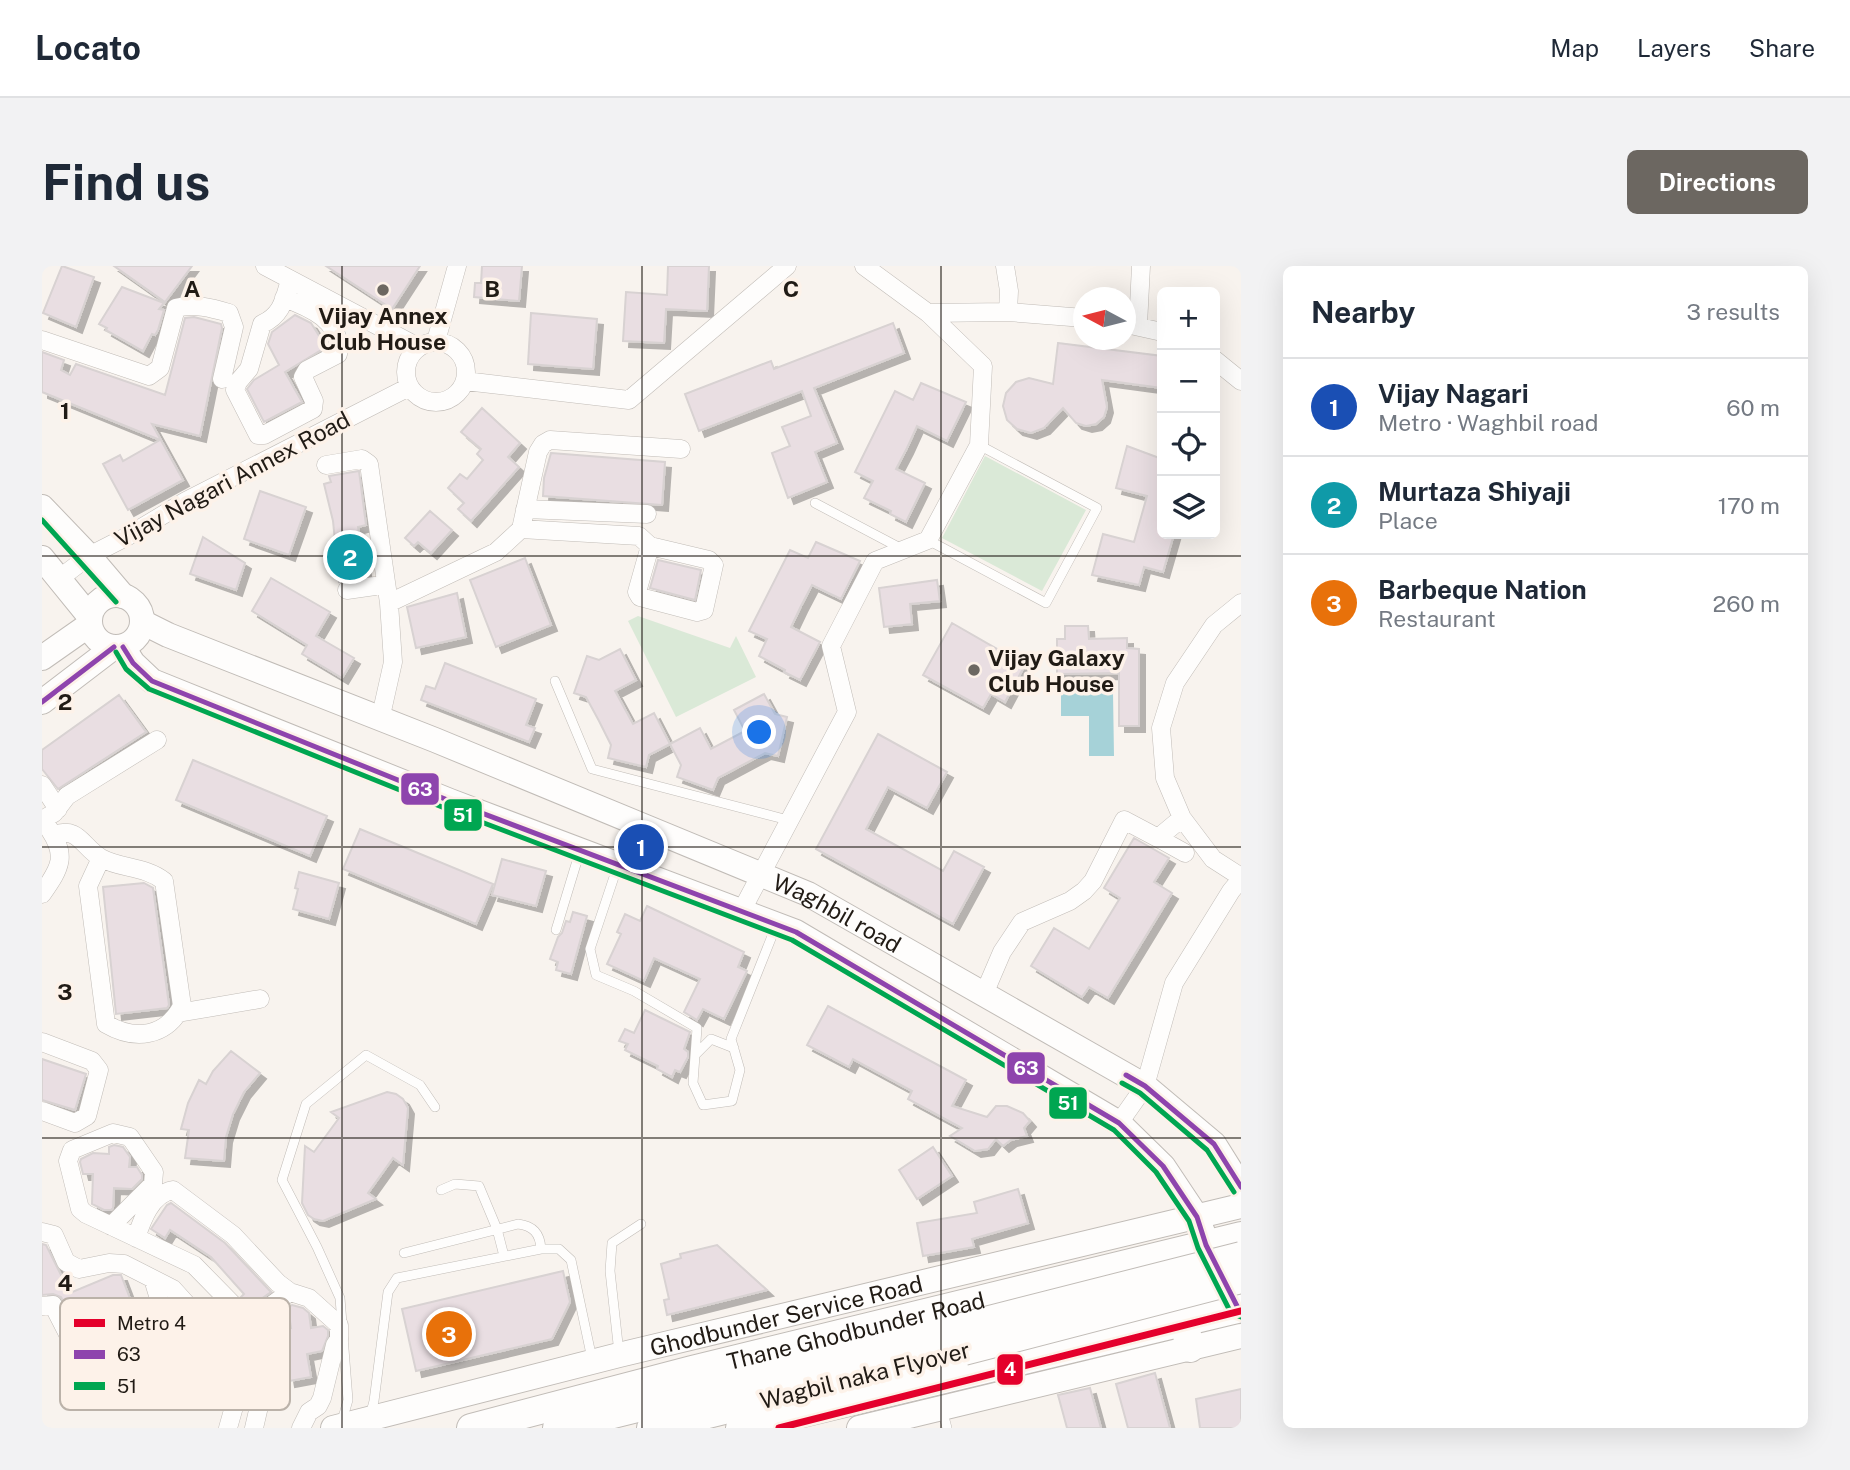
<!DOCTYPE html>
<meta charset="utf-8">
<style>
:root{--surface:#fff;--page:#f2f2f3;--text:#1f2937;--muted:#747a83;--line:#e0e1e3;--accent:#6c6761}
body{margin:0;font-family:"Public Sans",sans-serif;background:var(--page);color:var(--text)}
.controls{position:absolute;right:21px;top:21px;display:grid;overflow:hidden;border-radius:10px;box-shadow:0 7px 28px #0002}
.controls button{width:63px;height:63px;display:grid;place-items:center;padding:0;border:0;border-bottom:2px solid var(--line);background:var(--surface);color:var(--text);font:35px sans-serif}
.compass{position:absolute;left:1031px;top:21px;width:63px;height:63px;border-radius:50%;background:var(--surface);box-shadow:0 7px 28px #0002;rotate:277deg}
.you{position:absolute;left:718px;top:467px;width:24px;height:24px;margin:-18px;border:5px solid #fff;border-radius:50%;background:#1a73e8;box-shadow:0 0 0 10px #1a73e833}
.badge{display:grid;place-items:center;width:46px;height:46px;border-radius:50%;background:var(--accent);color:#fff;font-size:23px;font-weight:700}
.pin{position:absolute;translate:-50% -50%;border:4px solid #fff;box-shadow:0 2px 7px #0006}
.list{margin:0;padding:0;list-style:none}
h2{display:flex;justify-content:space-between;align-items:center;height:91px;margin:0;padding:0 28px;font-size:30px}
h2 small{font-size:23px;font-weight:400;color:var(--muted)}
.list li{display:grid;grid-template-columns:46px 1fr auto;gap:21px;align-items:center;box-sizing:border-box;height:98px;padding:0 28px;border-top:2px solid var(--line)}
.list b{display:block;font-size:26px;white-space:nowrap}
.list p{margin:0;font-size:23px;white-space:nowrap;color:var(--muted)}
.list em{font-size:23px;font-style:normal;color:var(--muted)}
.icon{flex:none;width:38px;height:38px;fill:none;stroke:currentColor;stroke-width:2;stroke-linecap:round;stroke-linejoin:round}
.map{position:relative;flex:none;width:1199px;height:1162px;overflow:hidden;border-radius:10px}
header{display:flex;align-items:center;gap:42px;box-sizing:border-box;height:98px;padding:0 35px;background:var(--surface);border-bottom:2px solid var(--line)}
header strong{font-size:33px}
nav{display:flex;gap:38px;margin-inline-start:auto;font-size:24px}
.intro{display:flex;align-items:center;justify-content:space-between;box-sizing:border-box;height:168px;padding:0 42px}
h1{margin:0;font-size:49px}
.button{padding:18px 32px;border-radius:10px;background:var(--accent);color:#fff;font-size:24px;font-weight:700}
main{display:flex;gap:42px;padding:0 42px}
aside{flex:1;background:var(--surface);border-radius:10px;box-shadow:0 7px 28px #0002}
.map>svg:first-child{display:block}
</style>
<header>
<strong>Locato</strong>
<nav><a>Map</a><a>Layers</a><a>Share</a></nav>
</header>
<div class="intro"><h1>Find us</h1><a class="button">Directions</a></div>
<main>
<div class="map">
<svg width="1199" height="1162" viewBox="0 0 1199 1162">
<defs>
<filter id="shadow"><feDropShadow dx="6" dy="6" stdDeviation="0" flood-color="#0004"/></filter>
</defs>
<rect width="100%" height="100%" fill="#f8f3ee"/>
<!-- green -->
<path fill="#dae9d7" d="M943 190 1044 244 1000 325 900 272Z
M596 350 688 382 694 370 714 411 634 451 586 355Z"/>
<!-- water -->
<path fill="#a6d2d8" d="M1019 427H1071L1072 490H1047V450H1019Z"/>
<!-- building -->
<path fill="#e9dee2" stroke="#d8d2d2" stroke-width="2" filter="url(#shadow)" d="M20 0 52 11 34 61 1 47Z
M72 0H150L123 36Z
M284 0H378L350 43Z
M440 0H480L477 35 432 31 433 17H439Z
M626 0H667L665 45 624 43 622 77 581 75 584 26 625 29Z
M80 21 122 37 117 43 122 44 116 64 113 69 110 68 101 85 64 64 65 62 57 58Z
M489 47 555 53 551 103 486 98Z
M253 49 269 57 284 81 243 106 260 136 222 156 205 123 212 114 237 99 226 78 230 66Z
M152 51 179 58 180 62 158 170 110 158 141 214 86 244 61 198 78 189 81 195 118 174 0 126V86L22 94 19 104 28 109 34 98 123 129 143 52Z
M851 57 862 87 772 122 795 177 773 186 785 216 746 232 730 187 748 180 740 161 769 150 760 125 657 165 643 128 729 95 732 103Z
M1016 77 1120 90V122L1060 114 1065 141 1062 151 1054 158 1044 160 1034 157 1021 142 1002 162 989 167 975 163 965 154 961 140 964 127 974 116 987 112 1011 118Z
M879 117 924 136 905 175 875 160 865 182 854 203 883 217 864 256 848 248 849 245 822 232 831 215 813 206 853 125 871 134Z
M440 142 478 177 466 191 477 201 429 255 416 243 422 237 406 222 418 208 425 213 441 194 435 188 439 183 419 166Z
M1085 180 1120 193V268H1132L1121 306 1102 301 1097 319 1050 309 1061 268 1092 276 1105 230 1074 222Z
M509 187 623 196 620 239 501 230 502 212Z
M317 205 324 259 316 261 324 310 297 316 291 255 282 218 289 216 287 210Z
M218 225 264 241 247 289 202 273Z
M388 245 410 264 389 287 376 276 372 280 363 272Z
M161 271 203 297 194 324 148 308Z
M774 276 818 295 799 333 770 319 759 340 749 361 778 376 758 414 742 406 743 404 717 390 725 373 707 365 748 284 766 292Z
M483 292 509 359 454 381 428 314Z
M616 294 659 304 653 334 608 322Z
M229 312 288 346 274 370 312 392 300 412 260 388 265 379 210 345Z
M895 314 898 335 868 338 870 358 842 361 837 322Z
M415 327 424 371 374 382 365 341Z
M910 357 983 399 963 436 949 428 941 442 881 409Z
M1023 360H1046L1047 373 1085 372V382L1097 383V460H1077V407L1015 408V373H1023Z
M578 383 594 414 573 425 591 458 612 447 628 478 607 489 604 501 566 492 569 479 557 455 544 431 532 427 545 390 557 394Z
M403 397 494 433 484 459 493 462 487 476 379 434 384 420 393 423Z
M722 428 733 448 745 451 736 490 723 487 676 512 671 524 635 511 639 499 628 478 658 462 669 483 703 465 692 444Z
M77 429 104 466 16 523 0 503V484Z
M836 468 905 506 885 542 846 521 824 563 901 605 912 585 942 601 911 658 774 583Z
M151 494 285 550 268 590 134 534Z
M318 563 451 618 434 658 301 603Z
M1092 572 1127 592 1112 616 1130 627 1066 732 1047 721 1040 731 989 700 1012 662 1047 683 1078 632 1062 622Z
M460 593 504 605 494 640 450 629Z
M257 606 297 617 287 653 251 643 256 623 253 622Z
M102 617 111 622 127 739 125 742 74 748 61 621Z
M605 640 702 686 696 701 705 705 682 753 661 743 655 754 642 746 658 713 612 692 602 715 565 698 579 668 575 666 583 648 598 655Z
M531 646 545 650 529 708 514 704 516 696 508 693 516 671 520 667 524 655 528 656Z
M786 740 924 814 910 840 945 851 954 840H965L981 847 988 855 982 862 985 870 969 874 961 880 954 873 946 883 933 885 908 870 920 862 866 833 870 825 811 793 807 801 765 779Z
M603 744 648 766 642 783 646 786V791L638 806 633 804 630 811 615 803 616 800 583 784 586 778 577 775 583 763 592 767Z
M189 785 218 807 202 826 191 848 184 871 182 895 143 892 147 864 139 863 146 837 157 814 164 818 171 805Z
M0 793 44 808 33 844 0 834Z
M345 826 354 828 361 833 366 842 361 899 351 892 326 927 334 933 281 955 272 953 266 949 260 937 263 880 272 886 297 852 289 846Z
M72 879 81 881 88 891 87 901H95L100 909V913L90 923 72 922 71 942 69 944H62L50 938 51 908H41L38 896 39 893 51 887 67 888V881Z
M891 881 910 910 875 933 857 904Z
M976 923 986 957 930 973 932 981 881 990 875 957 935 947 932 936Z
M129 937 183 977 229 1026 209 1040 199 1031 202 1028 169 991 128 964 123 972 109 963 125 939Z
M0 978 4 979 28 1027 71 1009H79L95 1051 44 1074 19 1031 11 1028 0 1029Z
M675 979 725 1024 625 1049 622 1034 627 1033 619 998 639 992 638 988Z
M521 1005 528 1036 510 1073 374 1105 360 1043Z
M250 1039 261 1042 267 1047 269 1062 281 1060 286 1064V1070L280 1085 265 1088 269 1111 247 1115 243 1092 234 1094 225 1064 249 1062 246 1041Z
M1113 1107 1128 1162H1086L1074 1118Z
M1048 1122 1059 1162H1025L1016 1129Z
M1199 1123V1162H1158L1154 1133Z"/>
<g fill="none" stroke-linecap="round" stroke-linejoin="round">
<defs>
<path id="lane" d="M773 237 860 283
M886 274 1004 337 1055 242 937 179
M513 415 550 503 746 554
M575 602 548 683 554 709 592 725 655 762 651 817 661 839 690 835 698 804 689 773 734 660
M514 664 538 585
M654 788 669 773 692 782
M399 924 413 918 437 920 455 963 462 990
M362 987 476 958C491 960 498 967 499 983
M577 1087 568 1005 570 977 599 958
M900 1143 905 1162
M328 1150 332 1135 346 1026 355 1012 499 983H517L529 994 550 1093
M300 1155 306 1134 298 1032 275 981 240 914 264 838 324 789 378 819 393 841"/>
<path id="street" d="M223 0 376 81
M963 0 967 25 966 46
M242 32C267 41 301 55 296 88L265 104 261 111 272 135 271 143 222 169H216L193 124 196 116 207 103 220 58C240 49 242 34 248 14
M886 47 966 46 1042 52
M1084 58 1120 66
M1096 59 1099 0
M0 74 107 110 118 102 134 42C151 37 170 42 187 47L192 61 180 113
M394 75 415 0
M364 106a30 30 0 1 1 60 0a30 30 0 1 1-60 0Z
M1173 94 1199 115
M423 115 587 134 745 0
M284 199 320 193 327 198 347 337 351 396 338 454
M483 243 605 248
M479 263 496 186 501 178 508 174 639 183
M18 312 47 290 86 270 144 235 367 121
M305 324 333 320
M347 337 454 286 479 263 597 270 608 280 667 294 672 299 662 344 655 346 598 331 595 326 608 280
M1199 337 1172 359 1133 417 1119 462 1123 512 1140 552 1171 593 1199 611
M0 519 16 543
M0 554 12 547 25 530 115 474
M12 569C37 560 40 581 59 592 79 603 103 600 122 615L140 740C124 771 93 775 64 758L46 620 59 592
M1116 572 1143 587
M0 628C19 601 26 589 5 560
M700 644 805 446 789 380 833 295 886 274 937 179 941 100 886 47 822 0
M942 728 960 686 980 656 1028 635 1042 625 1051 615 1082 554 1116 572 1140 552
M136 747 218 733
M0 776 50 795 57 804 45 850 33 857 0 845
M1077 857 1103 820 1132 717 1189 625 1199 613
M69 960 111 918 112 906 88 871 71 867 30 884 26 895 38 943 44 948 152 999 204 1052 220 1108 218 1136 212 1162
M0 966 12 969 24 996 37 1003 67 997 82 998 131 1023 168 1064 193 1100 197 1123 186 1162
M94 972C100 954 109 928 131 924L191 969 236 1017 248 1026 267 1032 297 1059V1073L293 1079 280 1132 276 1140 267 1146 259 1162
M0 1040 11 1039 31 1078 42 1087 115 1055 121 1046 111 1013
M205 1057 248 1026"/>
<g id="secondary">
<path d="M0 241 47 290 81 330"/>
<path d="M0 292 48 351"/>
<circle cx="74" cy="355" r="26"/>
<path id="s1" d="M100 356 126 369 393 474 766 628 1103 820 1172 878 1199 921"/>
<path d="M81 381 91 397 110 415 408 535 754 666 1077 857 1121 900 1155 951 1172 995"/>
<path d="M0 392 47 359"/>
<path d="M0 436 72 381"/>
<path id="s2" d="M291 1162 577 1089 1199 940"/>
<path d="M817 1162 1199 1070"/>
</g>
<g id="primary">
<path d="M1142 1056 1148 1082"/>
<path id="s3" d="M429 1162 650 1104 1199 970"/>
<path d="M515 1162 916 1062"/>
<path d="M609 1162 922 1085"/>
<path d="M698 1162 1199 1042"/>
</g>
</defs>
<!-- lane casing -->
<use href="#lane" stroke="#c1bcb7" stroke-width="10"/>
<!-- street casing -->
<use href="#street" stroke="#c1bcb7" stroke-width="19"/>
<!-- secondary casing -->
<use href="#secondary" stroke="#c1bcb7" stroke-width="26"/>
<!-- primary casing -->
<use href="#primary" stroke="#c1bcb7" stroke-width="30"/>
<!-- lane -->
<use href="#lane" stroke="#fefdfc" stroke-width="9"/>
<!-- street -->
<use href="#street" stroke="#fefdfc" stroke-width="18"/>
<!-- secondary -->
<use href="#secondary" stroke="#fefdfc" stroke-width="24"/>
<!-- primary -->
<use href="#primary" stroke="#fefdfc" stroke-width="28"/>
<defs>
<path id="primary-bridge" d="M916 1062 1199 990
M922 1085 1199 1013"/>
</defs>
<!-- primary-bridge casing -->
<use href="#primary-bridge" stroke="#c1bcb7" stroke-width="30" stroke-linecap="butt"/>
<!-- primary-bridge -->
<use href="#primary-bridge" stroke="#fefdfc" stroke-width="28"/>
<defs>
<path id="bus-1" d="M81 381 91 397 110 415 408 535 754 666 1077 857 1121 900 1155 951 1164 979 1196 1042H1199
M0 436 72 381
M1084 809 1103 820 1172 878 1199 921"/>
<path id="bus-2" d="M0 254 74 336
M74 386 84 403 107 423 405 543 750 674 1072 864 1114 906 1147 955 1156 982 1189 1047 1199 1051
M1080 817 1098 827 1165 884 1192 926"/>
</defs>
<!-- bus-1 casing -->
<use href="#bus-1" stroke="#fdf2e9" stroke-width="10"/>
<!-- bus-2 casing -->
<use href="#bus-2" stroke="#fdf2e9" stroke-width="10"/>
<!-- bus-1 -->
<use href="#bus-1" stroke="#8e44ad" stroke-width="5"/>
<!-- bus-2 -->
<use href="#bus-2" stroke="#00a651" stroke-width="5"/>
<defs>
<path id="metro-1" d="M737 1162 1199 1045"/>
</defs>
<!-- metro-1 casing -->
<use href="#metro-1" stroke="#fdf2e9" stroke-width="12"/>
<!-- metro-1 -->
<use href="#metro-1" stroke="#e4002b" stroke-width="7"/>
</g>
<!-- grid -->
<path fill="none" stroke="#211b15" stroke-width="2" stroke-opacity="0.55" d="M300 0V1162M600 0V1162M899 0V1162M0 290H1199M0 581H1199M0 872H1199"/>
<!-- markers -->
<g fill="#6c6761" stroke="#fdf2e9" stroke-width="2.5">
<circle cx="341" cy="24" r="7"/>
<circle cx="932" cy="404" r="7"/>
</g>
<g text-anchor="middle" dominant-baseline="central" stroke-width="7" stroke-linejoin="round" paint-order="stroke">
<!-- poi labels -->
<g font-size="23" font-weight="bold" fill="#211b15" stroke="#fdf2e9">
<text x="341" y="49">Vijay Annex<tspan x="341" dy="26">Club House</tspan></text>
<text x="946" y="391" text-anchor="start">Vijay Galaxy<tspan x="946" dy="26">Club House</tspan></text>
</g>
<!-- street labels -->
<g font-size="23" fill="#211b15" stroke="#fdf2e9">
<text transform="translate(190 213) rotate(-28)">Vijay Nagari Annex Road</text>
<text stroke="none"><textPath href="#s1" startOffset="754">Waghbil road</textPath></text>
<text stroke="none"><textPath href="#s2" startOffset="467">Ghodbunder Service Road</textPath></text>
<text stroke="none"><textPath href="#s3" startOffset="397">Thane Ghodbunder Road</textPath></text>
<text transform="translate(823 1109) rotate(-14)">Wagbil naka Flyover</text>
</g>
</g>
<!-- legend -->
<rect x="18" y="1032" width="230" height="112" rx="10" fill="#fdf2e9" stroke="#bbb2a9" stroke-width="2"/>
<rect x="32" y="1053" width="31" height="8" fill="#e4002b"/>
<rect x="32" y="1084" width="31" height="9" fill="#8e44ad"/>
<rect x="32" y="1116" width="31" height="8" fill="#00a651"/>
<g font-size="19" fill="#211b15">
<text x="75" y="1064">Metro 4</text>
<text x="75" y="1095">63</text>
<text x="75" y="1127">51</text>
</g>
<g font-size="23" text-anchor="middle" font-weight="bold" fill="#211b15" stroke="#fdf2e9" stroke-width="7" stroke-linejoin="round" paint-order="stroke">
<text x="150" y="31">A</text>
<text x="450" y="31">B</text>
<text x="749" y="31">C</text>
<text x="23" y="153">1</text>
<text x="23" y="444">2</text>
<text x="23" y="734">3</text>
<text x="23" y="1025">4</text>
</g>
<g stroke="#fdf2e9" stroke-width="2.5">
<rect x="358" y="506" width="40" height="34" rx="7" fill="#8e44ad"/>
<rect x="401" y="532" width="40" height="34" rx="7" fill="#00a651"/>
<rect x="964" y="785" width="40" height="34" rx="7" fill="#8e44ad"/>
<rect x="1006" y="820" width="40" height="34" rx="7" fill="#00a651"/>
<rect x="954" y="1087" width="28" height="33" rx="7" fill="#e4002b"/>
</g>
<g font-size="19" text-anchor="middle" font-weight="bold" fill="#fff">
<text x="378" y="530">63</text>
<text x="421" y="556">51</text>
<text x="984" y="809">63</text>
<text x="1026" y="844">51</text>
<text x="968" y="1110">4</text>
</g>
</svg>
<div class="controls">
<button>+</button>
<button>−</button>
<button><svg class="icon" aria-label="locate" viewBox="0 0 24 24"><circle cx="12" cy="12" r="6"/><path d="M12 2v4M12 18v4M2 12h4M18 12h4"/></svg></button>
<button><svg class="icon" aria-label="layers" viewBox="0 0 24 24"><path d="M12 4l9 5-9 5-9-5zM3 14l9 5 9-5"/></svg></button>
</div>
<svg class="compass" viewBox="-18 -18 36 36"><path d="M0-13l5 13h-10z" fill="#e53935"/><path d="M0 13l5-13h-10z" fill="#747a83"/></svg>
<div class="you"></div>
<div class="pin badge" style="left:599px;top:581px;background:#1a4fb4">1</div>
<div class="pin badge" style="left:308px;top:291px;background:#0f9aa8">2</div>
<div class="pin badge" style="left:407px;top:1068px;background:#e8710a">3</div>
</div>
<aside>
<h2>Nearby<small>3 results</small></h2>
<ul class="list">
<li><span class="badge" style="background:#1a4fb4">1</span><div><b>Vijay Nagari</b><p>Metro · Waghbil road</p></div><em>60 m</em></li>
<li><span class="badge" style="background:#0f9aa8">2</span><div><b>Murtaza Shiyaji</b><p>Place</p></div><em>170 m</em></li>
<li><span class="badge" style="background:#e8710a">3</span><div><b>Barbeque Nation</b><p>Restaurant</p></div><em>260 m</em></li>
</ul>
</aside>
</main>
